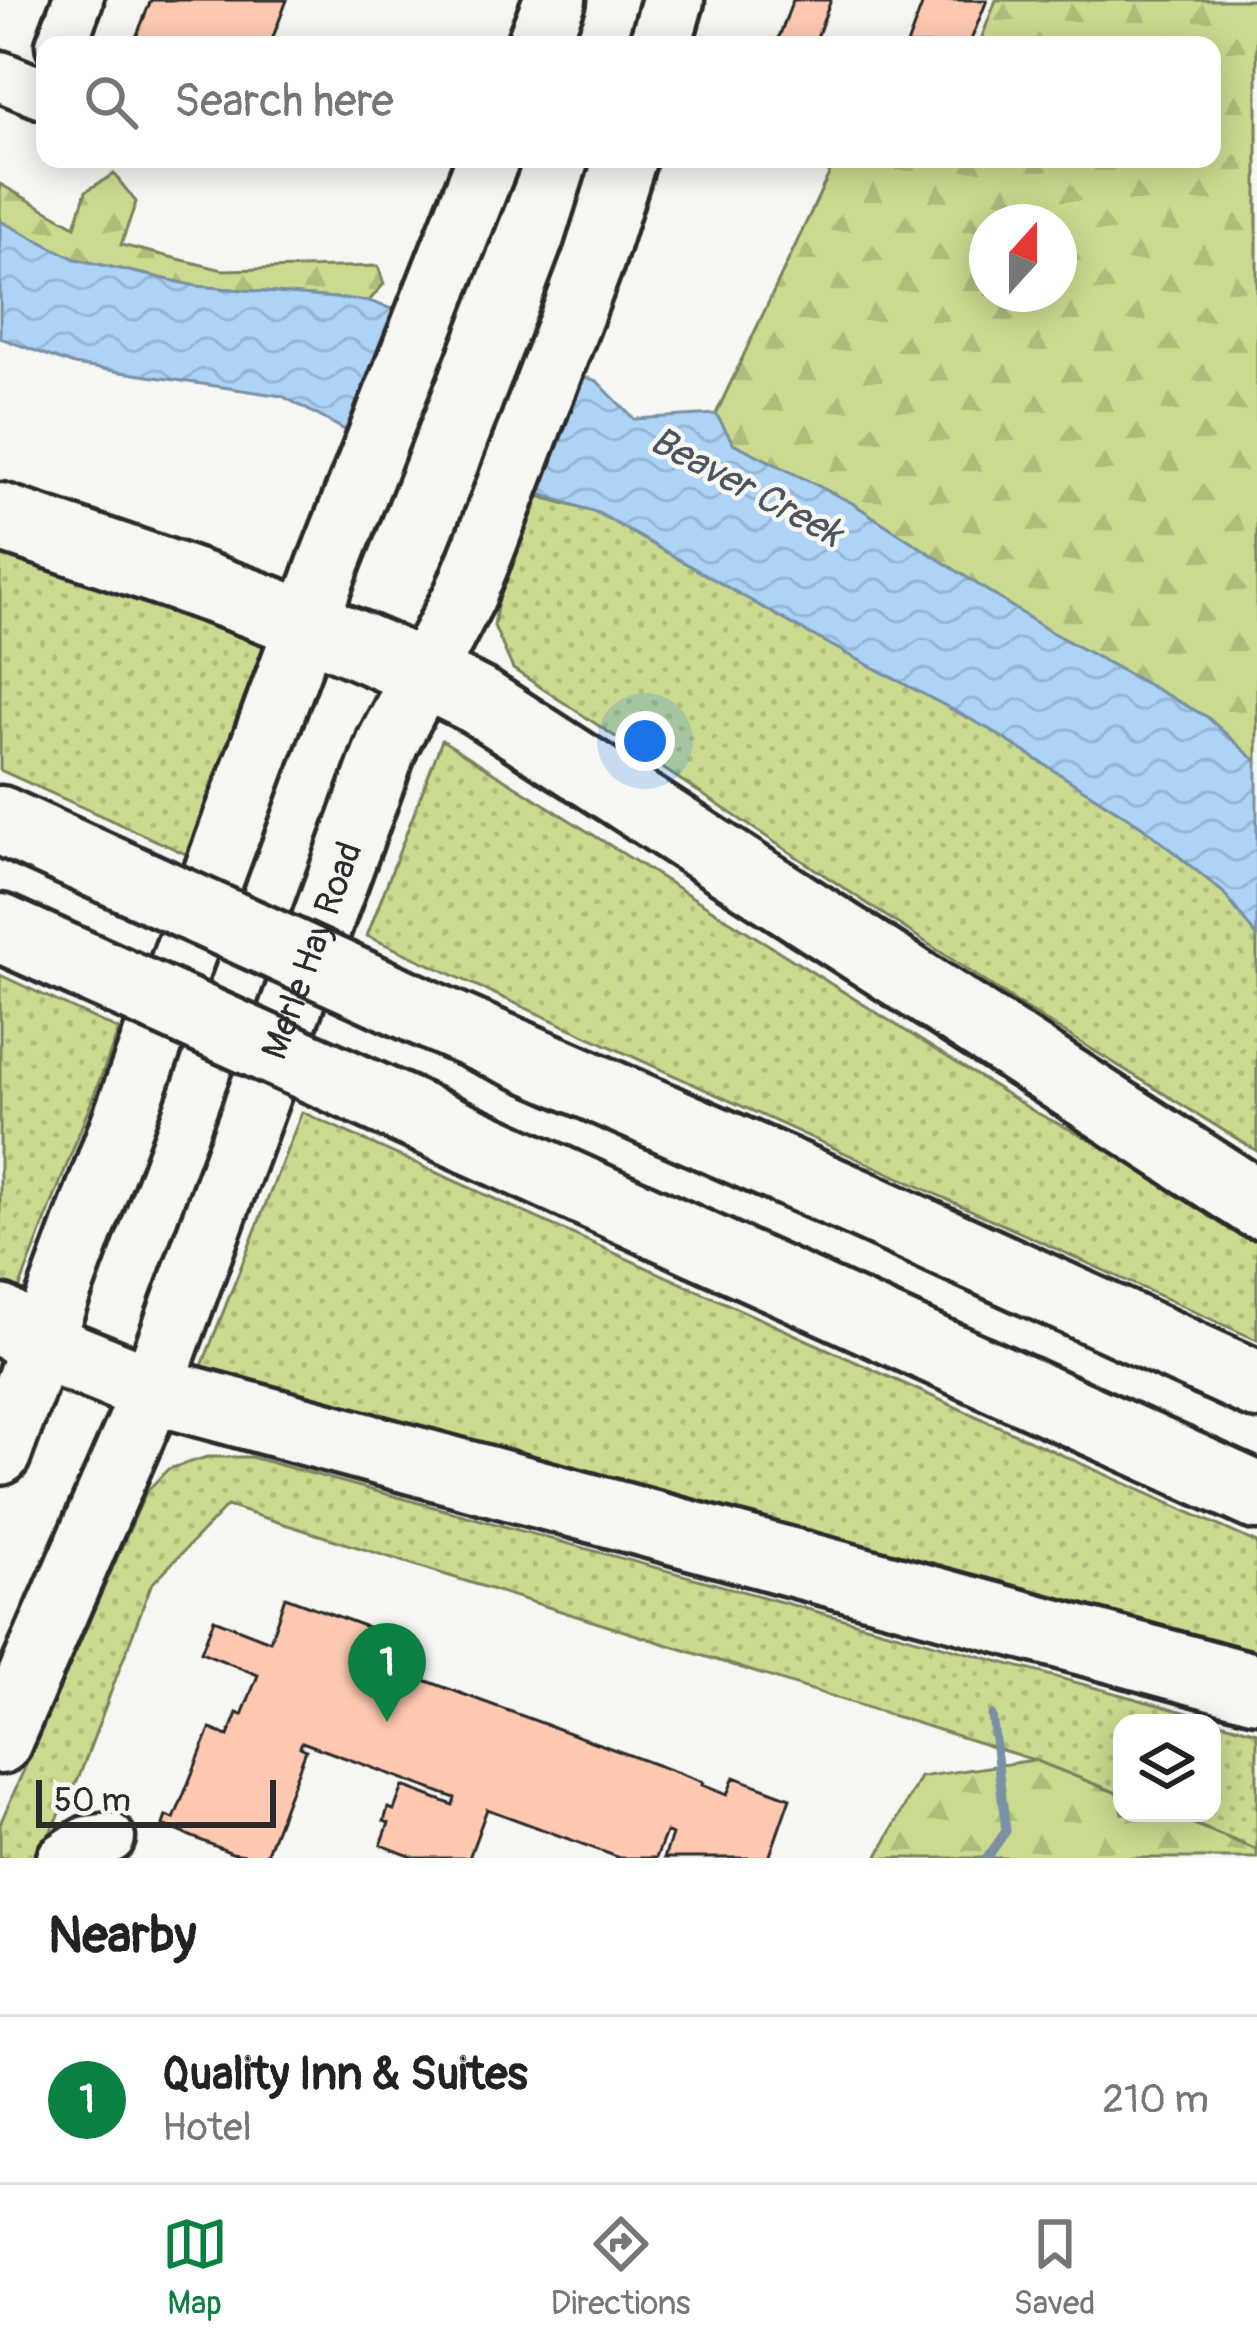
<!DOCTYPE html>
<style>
:root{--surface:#fff;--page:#f6f6f6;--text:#222;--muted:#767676;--line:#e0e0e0;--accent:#0b8043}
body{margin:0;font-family:Pangolin,sans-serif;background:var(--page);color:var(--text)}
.controls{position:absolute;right:36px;bottom:36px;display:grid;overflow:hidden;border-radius:24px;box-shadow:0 6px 30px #0003}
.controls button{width:108px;height:108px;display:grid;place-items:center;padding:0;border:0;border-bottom:3px solid var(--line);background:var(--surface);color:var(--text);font:60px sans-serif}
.compass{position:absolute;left:969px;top:204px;width:108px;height:108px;border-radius:50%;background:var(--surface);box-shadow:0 6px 30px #0003;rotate:21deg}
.scale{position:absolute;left:36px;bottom:30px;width:240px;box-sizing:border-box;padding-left:12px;border:6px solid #2b2b2b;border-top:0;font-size:33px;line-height:42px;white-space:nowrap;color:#2b2b2b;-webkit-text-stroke:9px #f6f6f2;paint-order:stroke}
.you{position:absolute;left:645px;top:741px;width:42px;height:42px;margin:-30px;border:9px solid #fff;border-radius:50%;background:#1a73e8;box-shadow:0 0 0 18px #1a73e833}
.badge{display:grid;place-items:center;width:78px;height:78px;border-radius:50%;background:var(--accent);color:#fff;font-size:39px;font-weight:700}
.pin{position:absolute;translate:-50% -99px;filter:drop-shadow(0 3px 6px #0008)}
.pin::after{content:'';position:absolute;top:63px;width:42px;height:36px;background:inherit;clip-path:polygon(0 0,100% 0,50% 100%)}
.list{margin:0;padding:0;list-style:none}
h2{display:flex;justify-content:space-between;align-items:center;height:156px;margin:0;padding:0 48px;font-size:51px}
h2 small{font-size:39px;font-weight:400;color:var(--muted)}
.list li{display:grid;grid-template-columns:78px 1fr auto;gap:36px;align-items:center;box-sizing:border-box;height:168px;padding:0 48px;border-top:3px solid var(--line)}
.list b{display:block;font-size:45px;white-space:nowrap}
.list p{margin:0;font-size:39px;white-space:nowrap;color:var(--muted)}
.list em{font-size:39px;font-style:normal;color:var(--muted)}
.icon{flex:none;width:66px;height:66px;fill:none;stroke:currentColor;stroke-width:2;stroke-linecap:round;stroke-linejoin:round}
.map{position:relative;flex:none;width:1257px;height:1858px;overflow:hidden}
.search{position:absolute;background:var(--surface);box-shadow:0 6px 30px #0003;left:36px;right:36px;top:36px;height:132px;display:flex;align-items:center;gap:30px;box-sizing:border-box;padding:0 42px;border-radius:24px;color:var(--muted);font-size:45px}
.sheet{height:324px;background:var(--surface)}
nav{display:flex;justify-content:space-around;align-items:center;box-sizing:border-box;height:168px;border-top:3px solid var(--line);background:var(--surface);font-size:33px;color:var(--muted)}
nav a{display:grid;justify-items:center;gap:6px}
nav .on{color:var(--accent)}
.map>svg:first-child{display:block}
</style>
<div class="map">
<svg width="1257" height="1858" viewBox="0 0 1257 1858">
<defs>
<pattern id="grass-dots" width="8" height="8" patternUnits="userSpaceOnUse" patternTransform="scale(3)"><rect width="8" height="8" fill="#cadb8f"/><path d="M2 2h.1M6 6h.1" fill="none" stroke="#aebc7c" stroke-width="1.8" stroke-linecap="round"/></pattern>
<pattern id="forest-firs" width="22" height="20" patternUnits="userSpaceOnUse" patternTransform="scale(3)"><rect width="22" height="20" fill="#cadb8f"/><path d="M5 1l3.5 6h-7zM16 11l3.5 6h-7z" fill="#aebc7c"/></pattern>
<pattern id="water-waves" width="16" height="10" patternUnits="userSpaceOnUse" patternTransform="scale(3)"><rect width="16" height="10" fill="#add3f6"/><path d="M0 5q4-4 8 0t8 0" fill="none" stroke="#95b5d3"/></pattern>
</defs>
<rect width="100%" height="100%" fill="#f6f6f2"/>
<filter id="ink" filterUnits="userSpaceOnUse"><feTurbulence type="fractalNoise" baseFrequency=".00833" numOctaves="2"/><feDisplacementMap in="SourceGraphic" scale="24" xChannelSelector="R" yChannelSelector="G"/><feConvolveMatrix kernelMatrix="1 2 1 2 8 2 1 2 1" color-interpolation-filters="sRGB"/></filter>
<g filter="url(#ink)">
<!-- grass -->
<path fill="url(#grass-dots)" stroke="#7a835d" stroke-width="3" d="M538 496 598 513 799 628 989 729 1143 827 1224 893 1257 937V1151L1028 1010 513 669 494 626 499 593Z
M0 544 272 636 186 854 0 770Z
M442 740 1035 1112 1197 1193 1257 1230V1340L367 936Z
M0 975 119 1030 18 1292 0 1281Z
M302 1112 1257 1543V1660L198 1376Z
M207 1457H251L1257 1732V1850L1167 1813H1212V1723H1122V1795L1034 1760 227 1506 151 1585 79 1777 37 1858H0V1824L146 1492 168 1469Z"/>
<!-- forest -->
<path fill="url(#forest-firs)" stroke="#7a835d" stroke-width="3" fill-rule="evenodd" d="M996 0H1257V762L1207 717 1049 631 852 503 733 443 716 414 836 159H1212V45H979ZM987 222H1059V294H987Z
M114 174 136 202 121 245 223 270 378 266 384 284 369 301 196 286 75 259 0 221V184L75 226 86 191Z
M1034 1760 1122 1795V1813H1167L1257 1850V1858H877L920 1777Z"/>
<!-- water -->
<path fill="url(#water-waves)" stroke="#7990a5" stroke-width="3" d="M0 221 75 259 196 286 369 301 597 381 634 419 716 414 733 443 852 503 1049 631 1207 717 1257 762V937L1224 893 1143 827 989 729 799 628 598 513 347 431 282 396 74 365 0 338Z"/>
<!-- pier -->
<path fill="#f6f6f2" d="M395 304 586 370 536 501 344 436Z"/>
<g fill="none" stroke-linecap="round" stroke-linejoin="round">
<!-- stream -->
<path stroke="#7990a5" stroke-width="9" d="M987 1858 1006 1831 992 1715"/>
</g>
<!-- building -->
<path fill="#ffc9b1" stroke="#2b2b2b" stroke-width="3" d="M151 0H287L270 45H133Z
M793 0H831L814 45H776Z
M924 0 935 3 936 0H987L969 45H907Z
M285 1597 375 1630 357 1678 371 1683 378 1663 703 1782 702 1785 727 1795 734 1777 790 1798 769 1858H664L672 1835 666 1832 656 1858H620L487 1809 469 1858H415L381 1845 389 1823 384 1821 388 1808 394 1810 403 1786 453 1805 455 1798 302 1742 300 1747 306 1750 265 1858 232 1853 163 1825 166 1816 174 1819 210 1729 228 1736 237 1713 242 1715 258 1675 201 1652 214 1619 270 1641Z"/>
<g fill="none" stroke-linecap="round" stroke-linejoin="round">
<defs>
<path id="minor" d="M61 45 78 0
M0 76 43 94 45 87
M62 1858 87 1841 110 1838"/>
<g id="major">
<path d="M537 45 555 0"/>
<path d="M660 45 673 0"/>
<path d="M0 1454 329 563 488 159"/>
<path id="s1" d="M0 1743 140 1420 388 742 465 595 484 548 594 258 625 159"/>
</g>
<path id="highway" d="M0 517C163 572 327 623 480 702L1257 1204
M0 820 83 858
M0 928 49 950
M436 1018 858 1203 1257 1385
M402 1109 1257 1496
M0 1319 38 1344 150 1389 1257 1688"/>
</defs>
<!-- minor casing -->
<use href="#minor" stroke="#2b2b2b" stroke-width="57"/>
<!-- major casing -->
<use href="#major" stroke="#2b2b2b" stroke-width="69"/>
<!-- highway casing -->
<use href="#highway" stroke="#2b2b2b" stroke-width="75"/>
<!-- minor -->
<use href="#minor" stroke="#f6f6f2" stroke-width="48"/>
<!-- major -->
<use href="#major" stroke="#f6f6f2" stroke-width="60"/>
<!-- highway -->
<use href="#highway" stroke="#f6f6f2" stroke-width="66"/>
<defs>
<path id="highway-bridge" d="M83 858 436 1018
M49 950 402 1109"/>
</defs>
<!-- highway-bridge casing -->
<use href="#highway-bridge" stroke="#2b2b2b" stroke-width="75" stroke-linecap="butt"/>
<!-- highway-bridge -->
<use href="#highway-bridge" stroke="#f6f6f2" stroke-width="66"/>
</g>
</g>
<g text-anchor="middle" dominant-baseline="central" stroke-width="9" stroke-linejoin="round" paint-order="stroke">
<!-- street labels -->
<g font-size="36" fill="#2b2b2b" stroke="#f6f6f2">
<text stroke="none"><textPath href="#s1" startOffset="852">Merle Hay Road</textPath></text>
</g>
<!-- water labels -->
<g font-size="39" font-style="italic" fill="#4c555e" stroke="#f6f6f2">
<text transform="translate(746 487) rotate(28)">Beaver Creek</text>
</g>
</g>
</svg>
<div class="controls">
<button><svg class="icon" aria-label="layers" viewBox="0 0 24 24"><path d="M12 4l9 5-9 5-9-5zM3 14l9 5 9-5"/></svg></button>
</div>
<svg class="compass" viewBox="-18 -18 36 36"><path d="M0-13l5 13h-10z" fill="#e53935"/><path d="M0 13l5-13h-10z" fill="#767676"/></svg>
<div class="scale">50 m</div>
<div class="you"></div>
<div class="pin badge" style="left:387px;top:1722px">1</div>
<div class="search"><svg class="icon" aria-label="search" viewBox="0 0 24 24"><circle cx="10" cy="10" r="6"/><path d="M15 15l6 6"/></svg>Search here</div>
</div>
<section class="sheet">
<h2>Nearby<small></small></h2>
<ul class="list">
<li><span class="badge">1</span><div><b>Quality Inn &amp; Suites</b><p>Hotel</p></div><em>210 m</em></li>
</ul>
</section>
<nav>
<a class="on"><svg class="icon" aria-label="map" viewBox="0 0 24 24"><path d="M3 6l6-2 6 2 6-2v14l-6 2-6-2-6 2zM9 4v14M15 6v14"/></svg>Map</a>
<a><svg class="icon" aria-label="directions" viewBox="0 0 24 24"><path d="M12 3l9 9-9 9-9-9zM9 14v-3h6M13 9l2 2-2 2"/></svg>Directions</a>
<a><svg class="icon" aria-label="saved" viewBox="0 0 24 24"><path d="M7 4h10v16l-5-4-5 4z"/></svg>Saved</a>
</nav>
